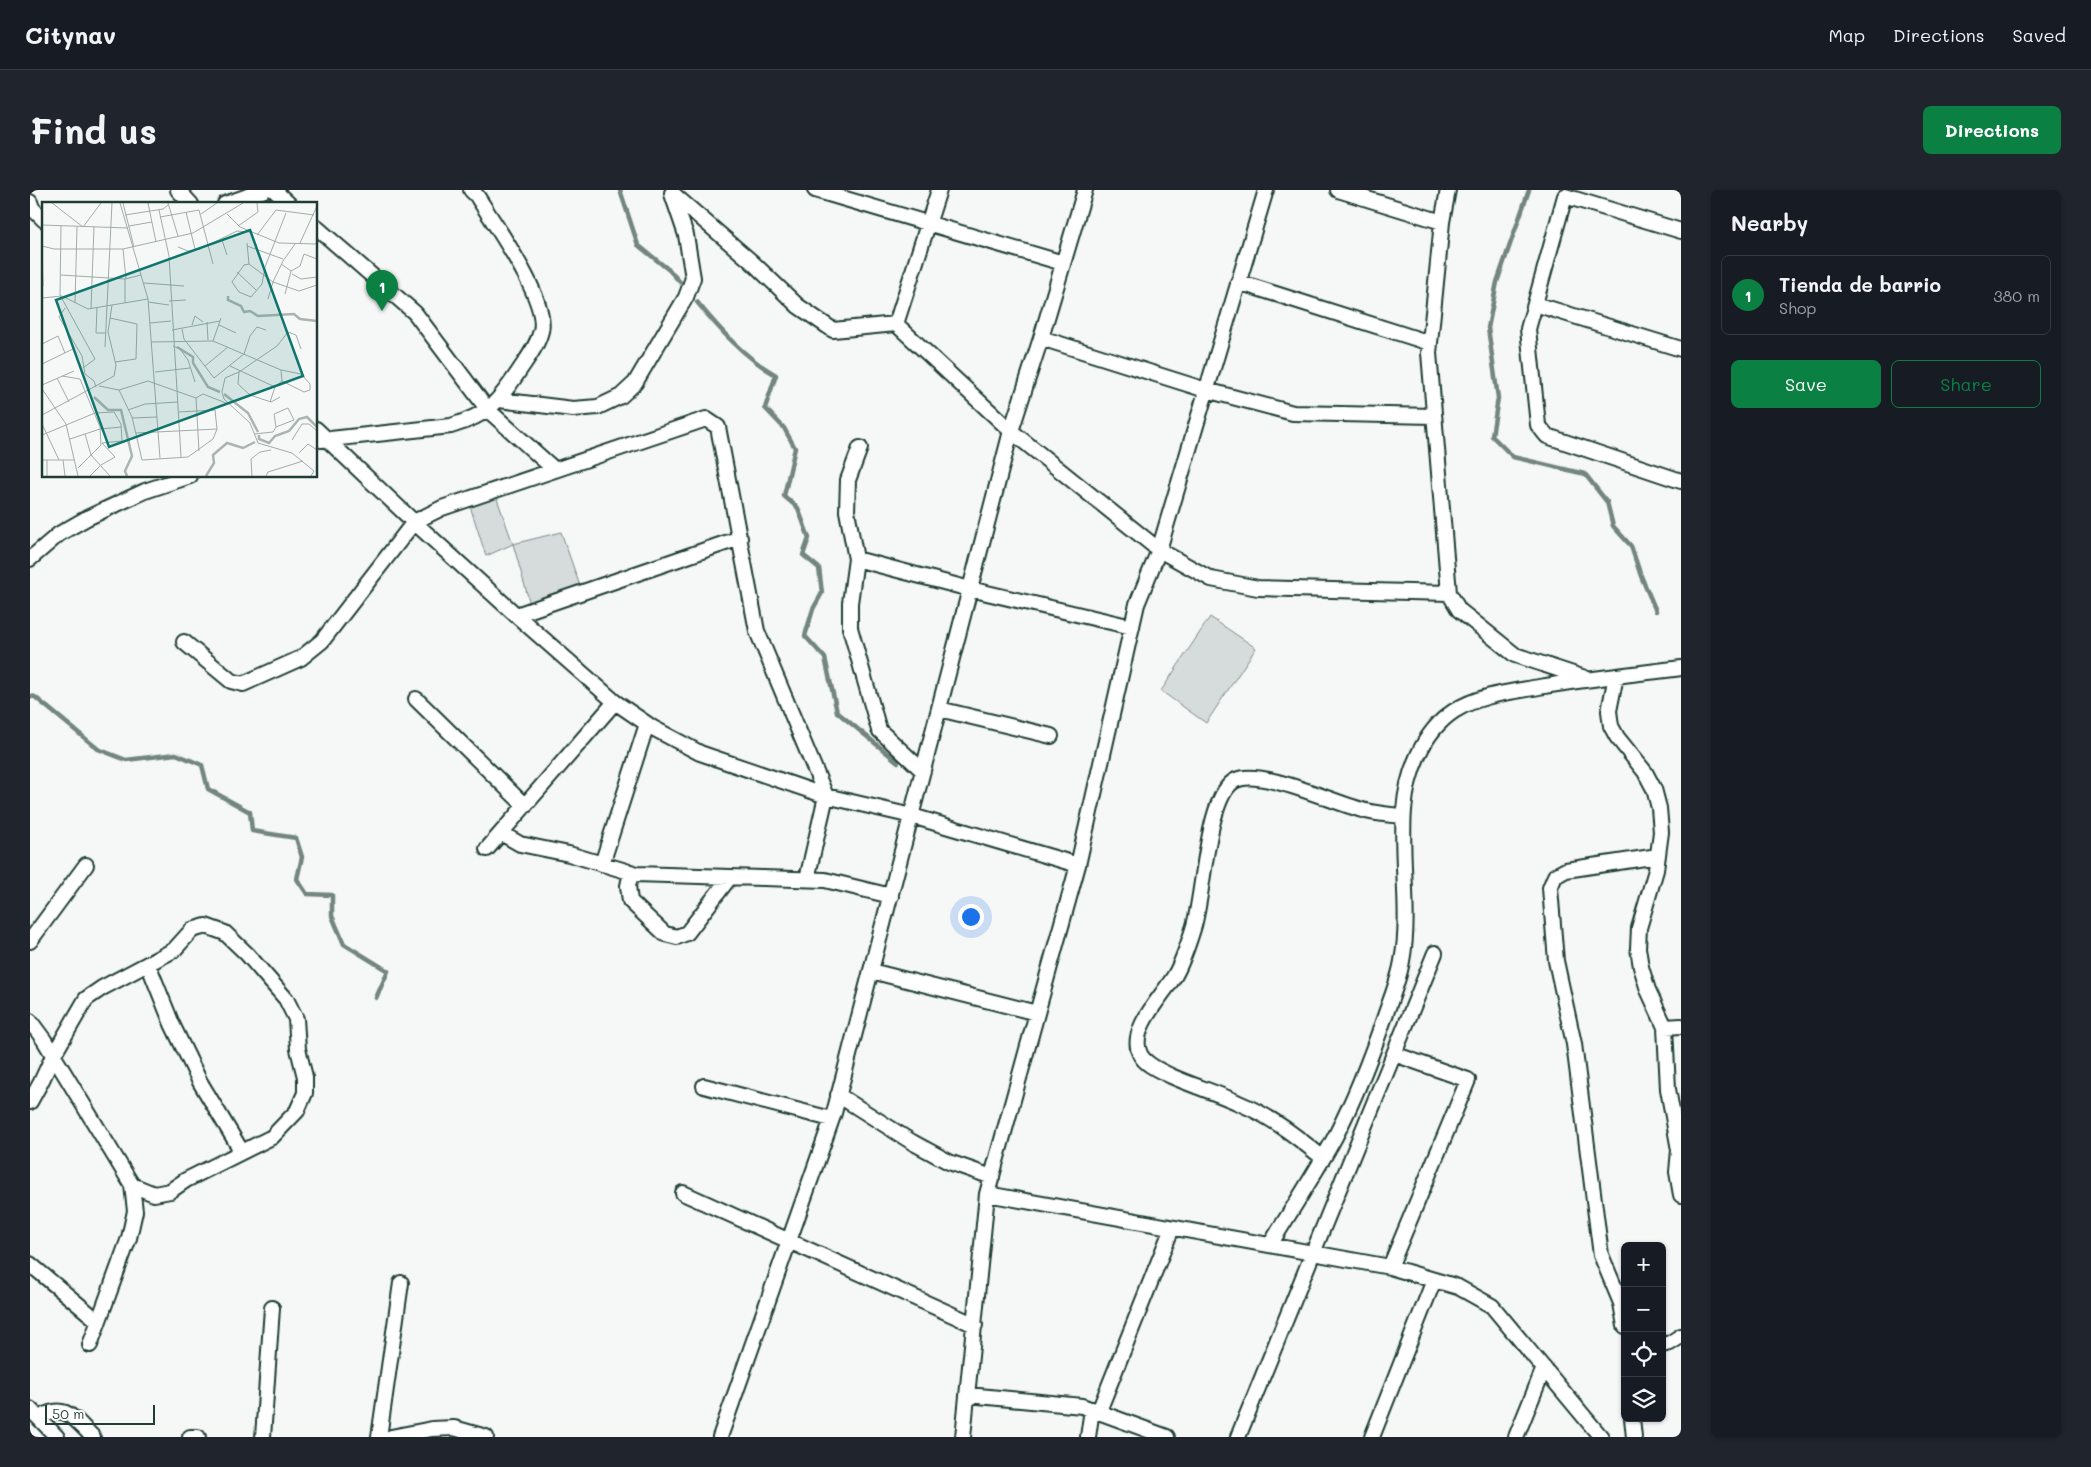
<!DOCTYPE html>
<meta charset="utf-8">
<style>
:root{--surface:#171b24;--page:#20242c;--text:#f1f3f6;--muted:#9ea1a6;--line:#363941;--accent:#0b8043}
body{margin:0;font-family:Mali,sans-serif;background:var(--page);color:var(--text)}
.controls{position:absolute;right:15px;bottom:15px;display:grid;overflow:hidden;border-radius:8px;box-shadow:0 1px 4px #0004}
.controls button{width:45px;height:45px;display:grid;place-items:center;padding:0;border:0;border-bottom:1px solid var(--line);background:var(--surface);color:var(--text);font:25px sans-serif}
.scale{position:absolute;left:15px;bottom:12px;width:110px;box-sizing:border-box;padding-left:5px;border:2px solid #1f3d34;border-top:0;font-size:14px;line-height:18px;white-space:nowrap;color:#1f3d34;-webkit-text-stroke:4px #fff;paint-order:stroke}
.you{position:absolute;left:940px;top:726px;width:18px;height:18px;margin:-12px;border:4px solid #fff;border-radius:50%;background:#1a73e8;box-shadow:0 0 0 8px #1a73e833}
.badge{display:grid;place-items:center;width:32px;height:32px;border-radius:50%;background:var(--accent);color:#fff;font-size:16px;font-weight:700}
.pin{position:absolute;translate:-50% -41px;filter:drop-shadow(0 1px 2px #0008)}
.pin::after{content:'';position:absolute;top:26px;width:18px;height:15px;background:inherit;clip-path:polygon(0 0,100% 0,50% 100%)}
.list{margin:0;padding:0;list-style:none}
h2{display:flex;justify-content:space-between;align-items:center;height:65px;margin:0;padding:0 20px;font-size:21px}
h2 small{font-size:16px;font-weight:400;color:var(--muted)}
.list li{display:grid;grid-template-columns:32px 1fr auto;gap:15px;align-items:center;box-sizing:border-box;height:80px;margin:0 10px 10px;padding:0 10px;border:1px solid var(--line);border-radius:8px}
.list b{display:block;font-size:19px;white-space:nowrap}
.list p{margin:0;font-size:16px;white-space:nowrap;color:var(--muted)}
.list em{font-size:16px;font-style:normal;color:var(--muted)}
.actions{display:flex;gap:10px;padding:15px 20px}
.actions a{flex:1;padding:11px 0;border:1px solid var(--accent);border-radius:8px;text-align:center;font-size:18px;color:var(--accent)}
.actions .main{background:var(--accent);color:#fff}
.icon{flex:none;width:28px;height:28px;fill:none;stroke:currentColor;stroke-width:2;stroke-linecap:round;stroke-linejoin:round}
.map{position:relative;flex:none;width:1651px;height:1247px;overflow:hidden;border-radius:8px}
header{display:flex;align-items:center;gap:30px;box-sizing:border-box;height:70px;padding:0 25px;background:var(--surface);border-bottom:1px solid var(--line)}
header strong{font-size:24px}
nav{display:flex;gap:28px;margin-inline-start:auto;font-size:18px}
.intro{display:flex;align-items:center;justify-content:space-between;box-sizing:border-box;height:120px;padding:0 30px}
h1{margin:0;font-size:35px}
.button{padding:12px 22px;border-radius:8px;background:var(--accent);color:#fff;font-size:18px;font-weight:700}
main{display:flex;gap:30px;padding:0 30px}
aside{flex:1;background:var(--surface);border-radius:8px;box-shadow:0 1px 4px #0004}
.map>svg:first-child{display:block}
</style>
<header>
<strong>Citynav</strong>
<nav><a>Map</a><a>Directions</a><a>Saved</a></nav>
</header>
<div class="intro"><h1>Find us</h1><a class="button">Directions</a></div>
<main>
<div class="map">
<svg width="1651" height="1247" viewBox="0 0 1651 1247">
<rect width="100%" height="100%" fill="#f6f7f7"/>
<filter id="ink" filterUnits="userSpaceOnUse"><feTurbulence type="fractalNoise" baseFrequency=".02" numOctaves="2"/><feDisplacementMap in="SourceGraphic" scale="10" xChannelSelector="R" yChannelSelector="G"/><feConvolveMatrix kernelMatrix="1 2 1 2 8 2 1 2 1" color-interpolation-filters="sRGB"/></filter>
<g filter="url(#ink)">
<!-- green -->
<path fill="#d6dcdb" stroke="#7a8c88" d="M466 306 483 354 531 342 550 396 500 414 483 354 456 366 440 316Z
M1180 427 1226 458 1176 533 1131 501Z"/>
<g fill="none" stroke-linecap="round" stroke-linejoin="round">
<!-- stream -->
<path stroke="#72857f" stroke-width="4.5" d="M590 0 608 55 639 80 650 92
M1499 0 1467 92 1458 138 1468 208 1462 246 1483 267 1555 284 1577 312 1583 336 1601 356 1611 386 1626 421
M667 112C690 140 714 167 746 185L735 218 754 238 765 258 754 306 768 318 779 348 773 365 789 378 792 403 783 419 775 446 795 468 807 522 868 572
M0 506 5 507 68 559 96 570 146 564 172 575 178 599 220 622 222 641 266 648 272 667 267 689 277 704 302 705V726L314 754 358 781 346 808"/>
<defs>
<path id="minor" d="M148 0 161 14
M244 0 259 14
M785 0 1033 73
M1308 0 1412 32
M1418 0 1412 32 1399 163 1419 403 1429 420 1485 465 1555 488
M642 3 722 72 768 116 803 140 866 134 981 241 1129 360 1181 389 1228 398 1419 403
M0 12 2 18 14 30
M195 14 235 0
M286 37 385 123 458 220 525 280
M1651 41 1535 6 1498 139 1508 235 1517 246 1651 291
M1208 92 1400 153
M1505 114 1651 159
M866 134 909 0
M1011 148 1176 200 1263 223 1404 226
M469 210 543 219 568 217 591 206 605 193 656 107 663 88 656 45 642 4
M286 239 384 332 486 425 585 512 623 538 670 563 796 606 882 626 1048 675
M291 250 421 236C457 225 466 215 487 184 496 170 507 157 511 141 519 110 464 34 447 6L441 0
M830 258 818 290 817 321 826 369 820 413V438L849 540 893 581
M0 369 29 344 57 328 115 301 160 286
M826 369 940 399 1102 437
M486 425 710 348
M154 452 201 491 213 494 271 468 292 451 384 332 412 318 676 229 688 237 727 441 796 606 777 689
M1586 486 1579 521 1581 536 1587 547 1615 582 1624 599 1629 618 1631 642 1626 680 1609 738 1608 758 1611 777 1618 800 1635 837 1638 899 1649 960 1647 982 1651 1005
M386 509 495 616
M909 519 1021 546
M471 643 490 654 539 664 606 684 795 690 861 706
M457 659 585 512
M572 674 617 534
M601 682 598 696 600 711 635 744 647 747 657 743 700 687
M0 751 56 675
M118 774 142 834 170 892 212 962
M841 781 1007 823
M0 831 14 850 102 995 105 1021 99 1048 60 1155
M1635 837 1651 836
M674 896 801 929
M808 905 882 952 919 972 962 987
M0 912 11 892 23 866 56 809 72 798 144 760 162 740 176 736 195 743 217 764 256 809 266 829 268 859 275 887V903L267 921 242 947 156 990 140 1001 124 1004 102 995
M1293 968C1267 947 1242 927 1211 914 1188 903 1163 896 1141 886 1131 881 1115 875 1110 864 1098 839 1133 806 1145 785 1153 771 1158 755 1163 739 1174 707 1176 604 1206 590 1231 578 1306 614 1336 621 1348 624 1361 625 1373 626
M653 1003 945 1135
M957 1004 1360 1077 1428 1097 1462 1116 1571 1247
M1240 1055C1262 1019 1285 984 1305 947 1325 908 1341 867 1355 826 1361 808 1369 790 1372 771 1381 725 1370 668 1374 620 1377 584 1392 542 1424 521 1449 505 1480 502 1509 497 1556 489 1604 484 1651 478
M0 1074 68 1131
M1360 1077 1438 890 1364 864
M1595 1136 1591 1113 1571 1065 1544 854 1526 771 1520 698 1525 686 1536 680 1628 666
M1632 1155 1640 1153 1651 1146
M938 1205 1052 1216 1137 1247
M0 1219 27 1247
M1069 1221 1142 1038
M10 1228C35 1211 45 1230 63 1247
M1602 1228 1604 1247
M160 1247H168
M233 1247 242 1118
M349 1247 371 1093
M361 1247 402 1239 424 1238 456 1247
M690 1247 804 923 981 241 1011 148 1055 0
M933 1247 957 1004 1048 675 1107 414 1129 360 1236 0
M1058 1247 1062 1219
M1208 1247 1405 763
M1342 1247 1404 1090
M1486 1247 1514 1178"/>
</defs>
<!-- minor casing -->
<use href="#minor" stroke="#1f3d34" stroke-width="18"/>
<!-- minor -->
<use href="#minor" stroke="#fff" stroke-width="14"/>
</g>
</g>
<!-- overview -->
<g transform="translate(12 12)">
<rect width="275" height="275" fill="#f6f7f7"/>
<path fill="none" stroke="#aab5b1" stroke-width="2.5" d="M186 94V98L199 104 202 110 208 109 216 114 252 112 258 117 275 119M135 145 151 155V161L166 185 178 190M182 192 206 211 216 230M52 195 66 208H79L90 254 83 269 85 274M217 233V237L227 241 233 234 247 229 257 217 265 215 275 225M164 274 172 261 171 253 185 241 201 246 213 240"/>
<path fill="none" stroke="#a0ada9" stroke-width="1" d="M10 1 41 25 59 1M78 1 106 97 118 256M81 1 92 45M106 1 114 40M126 1 136 34M117 8 127 54 139 255M144 10 153 47M159 12 175 1M185 12 198 25 237 41 275 42M83 13 121 7 126 3M118 15 157 8 171 62M0 23 86 26M19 24 18 93 53 157 41 166M87 24 110 20M196 24 216 10 215 1M215 33 234 8 272 13M180 38 185 53M205 41 207 62 231 80 241 59 253 42M258 41 275 4M0 44 12 47H81L151 31 201 1M205 44 241 57M136 45 146 49 158 47 195 29 208 30M81 47 84 77M0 49 1 84M207 62 202 63 190 80 197 90 209 95 220 82 223 65 244 11M239 62 249 69 243 92M249 69 258 64 262 52 275 57M195 70 214 88M250 72 259 77 275 75M19 73 83 77 99 73M102 81 142 84M0 96 20 94 46 107 106 97M226 97 231 80 257 89 275 83M127 99 144 98M106 100 127 103M33 101 35 25M83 101V77M23 106 17 115 40 154 43 172 52 179 54 185M49 106 52 25M55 106 54 131H64M68 116 95 122 94 157 73 160M165 120 166 138M108 121 129 119M150 123 153 114 161 120M177 123 194 131M140 127 142 137 172 176 202 152 208 134 215 125 224 128M130 128 178 119M171 139 179 116M109 140 171 139 239 168 259 172 268 182V188L262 190 240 179M0 142 16 134 23 151M131 144 138 147 146 158 153 180M63 145 70 1M0 162 33 146M163 164 186 145M188 164 233 185M113 170 148 166M197 170 183 176 180 190 182 197 208 221 216 241 250 251 272 269 269 274M20 174 38 177 58 225 59 243 36 266M15 176 27 200M0 183 32 169M57 184 77 188 90 215 100 258 146 255 171 237 175 227 173 208 137 210M0 187 24 222 36 274M77 188 106 179 154 196 161 192 184 201M238 195 229 200 208 193 196 182 197 170 235 144 246 130 254 133 259 147M154 196 157 249M228 200 233 185 240 179 239 168M86 208 103 202 136 200M0 213 72 174 74 163 66 130 70 103M90 216 115 215M0 222 17 258M94 231 175 227M43 232 49 253 68 274M212 232 231 230 234 225 232 212 246 206 252 218 234 225M0 233 53 211 72 210 79 222 80 239 60 241M28 237 58 227 79 225M250 238 260 222H267L275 229M257 251 266 242 275 248M0 258H33M5 258V274M21 258 23 274M48 274 59 263 73 255 60 241M210 274 209 257 218 250 229 248M224 274 226 270 261 259"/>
<path fill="#0f766e" fill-opacity="0.15" stroke="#0f766e" stroke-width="2.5" d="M208 28 261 174 67 245 14 98Z"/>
<rect width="275" height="275" fill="none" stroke="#1f3d34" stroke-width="2.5"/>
</g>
</svg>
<div class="controls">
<button>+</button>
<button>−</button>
<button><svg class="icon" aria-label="locate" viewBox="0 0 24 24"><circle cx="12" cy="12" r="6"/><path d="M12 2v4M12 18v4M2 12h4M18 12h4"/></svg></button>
<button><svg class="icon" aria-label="layers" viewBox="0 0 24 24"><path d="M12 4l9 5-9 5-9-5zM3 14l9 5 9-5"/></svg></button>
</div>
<div class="scale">50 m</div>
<div class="you"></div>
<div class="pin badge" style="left:352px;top:121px">1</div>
</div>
<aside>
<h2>Nearby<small></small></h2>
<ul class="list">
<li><span class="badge">1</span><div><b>Tienda de barrio</b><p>Shop</p></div><em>380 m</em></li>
</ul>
<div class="actions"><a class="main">Save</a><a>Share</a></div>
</aside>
</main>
